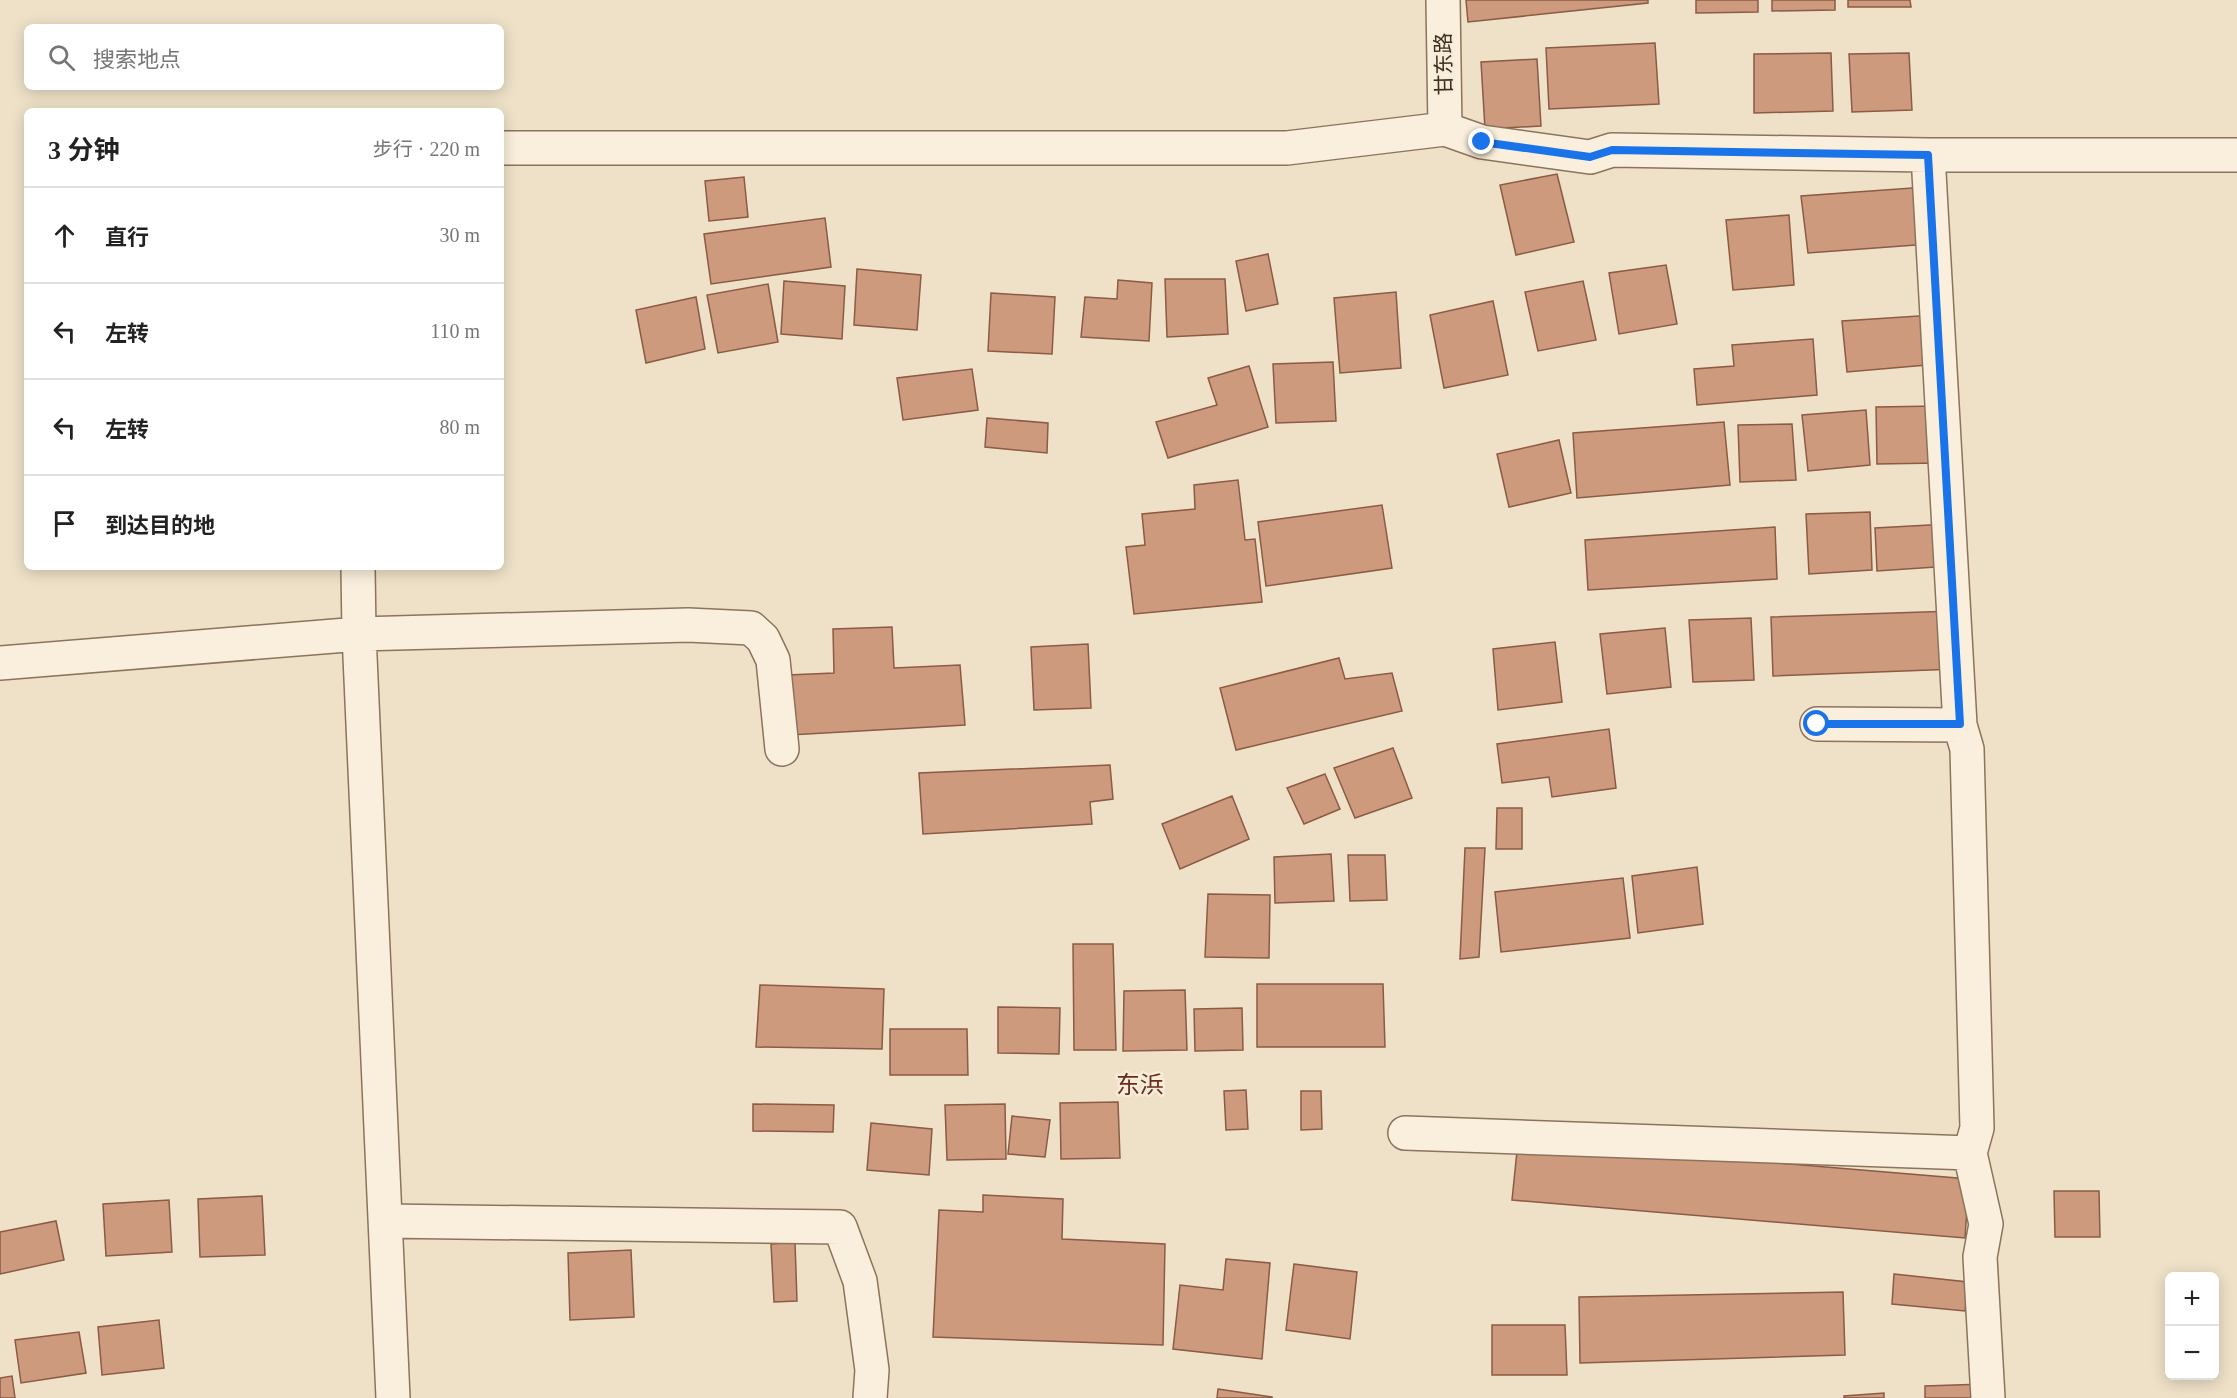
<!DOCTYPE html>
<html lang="zh">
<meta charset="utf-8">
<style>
:root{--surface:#fff;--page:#f2f2f2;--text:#222;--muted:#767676;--line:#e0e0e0}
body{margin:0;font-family:"Times New Roman","Noto Sans SC",serif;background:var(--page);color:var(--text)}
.controls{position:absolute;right:18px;bottom:18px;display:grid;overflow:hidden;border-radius:9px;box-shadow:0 3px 15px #0003}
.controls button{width:54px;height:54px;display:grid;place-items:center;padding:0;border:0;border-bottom:2px solid var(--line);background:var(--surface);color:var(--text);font:30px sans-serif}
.stop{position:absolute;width:18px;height:18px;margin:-14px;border:4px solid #1a73e8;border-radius:50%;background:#fff}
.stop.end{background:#1a73e8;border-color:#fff;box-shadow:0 2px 6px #0008}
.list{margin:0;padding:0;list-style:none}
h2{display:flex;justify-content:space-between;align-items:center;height:78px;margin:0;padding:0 24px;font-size:26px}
h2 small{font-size:20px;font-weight:400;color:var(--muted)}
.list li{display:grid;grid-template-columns:39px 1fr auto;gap:18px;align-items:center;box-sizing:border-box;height:96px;padding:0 24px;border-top:2px solid var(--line)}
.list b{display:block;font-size:22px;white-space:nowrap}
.list em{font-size:20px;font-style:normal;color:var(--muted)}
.icon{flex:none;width:33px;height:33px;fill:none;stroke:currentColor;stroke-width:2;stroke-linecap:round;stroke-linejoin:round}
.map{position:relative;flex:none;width:2237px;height:1398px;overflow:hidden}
.search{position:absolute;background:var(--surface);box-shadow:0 3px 15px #0003;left:24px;top:24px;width:480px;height:66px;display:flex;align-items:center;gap:15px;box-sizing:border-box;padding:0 21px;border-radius:9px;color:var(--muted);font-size:22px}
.panel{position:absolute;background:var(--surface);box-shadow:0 3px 15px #0003;left:24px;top:108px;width:480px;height:462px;border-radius:9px}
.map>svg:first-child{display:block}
</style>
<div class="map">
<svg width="2237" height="1398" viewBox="0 0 2237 1398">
<rect width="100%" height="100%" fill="#efe1c8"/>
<!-- building -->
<path fill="#cd9a7e" stroke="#8b5b43" stroke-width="1.5" d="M1466 0H1648V3L1468 22Z
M1696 0H1758V12L1696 13Z
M1772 0H1835V10L1772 11Z
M1848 0H1910L1911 7H1848Z
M1655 43 1659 104 1549 109 1546 48Z
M1831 53 1833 111 1754 113V54Z
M1909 53 1912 110 1852 112 1849 54Z
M1537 59 1541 126 1485 129 1481 62Z
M1557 174 1574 242 1516 255 1500 185Z
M744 177 748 217 709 221 705 181Z
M1926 187 1929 244 1808 253 1801 196Z
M1789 215 1794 285 1733 290 1726 220Z
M825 218 831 267 711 284 704 234Z
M1268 254 1278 304 1246 311 1236 261Z
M1666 265 1677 324 1619 334 1609 273Z
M857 269 921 275 917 330 854 325Z
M1165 279H1225L1228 334 1167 337Z
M1118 280 1152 283 1149 341 1081 337 1085 297 1117 299Z
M784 281 845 286 842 339 781 334Z
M1583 281 1596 340 1538 351 1525 292Z
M768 284 778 342 718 353 707 295Z
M1396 292 1401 368 1340 373 1334 298Z
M991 293 1055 297 1052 354 988 351Z
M696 297 705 349 646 363 636 310Z
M1493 301 1508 375 1444 388 1430 315Z
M1934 315 1938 364 1847 372 1842 321Z
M1813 339 1817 395 1697 405 1694 369 1734 366 1732 345Z
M1333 362 1336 421 1276 423 1273 364Z
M1249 366 1268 427 1168 458 1156 422 1217 405 1208 378Z
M972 369 978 410 903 420 897 378Z
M1937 406 1939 463 1877 464 1876 407Z
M1866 410 1870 465 1808 471 1802 415Z
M987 418 1048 423 1047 453 985 447Z
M1724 422 1730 485 1577 498 1573 433Z
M1792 424 1796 480 1740 482 1738 425Z
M1559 440 1571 493 1509 507 1497 454Z
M1238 480 1245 540 1255 539 1262 602 1134 614 1126 547 1145 545 1142 514 1195 509 1194 485Z
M1382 505 1392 568 1266 586 1258 522Z
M1870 512 1872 570 1809 574 1806 514Z
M1947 524 1950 566 1877 571 1875 528Z
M1775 527 1777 579 1588 590 1585 540Z
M1954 611 1956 669 1773 676 1771 617Z
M1751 618 1754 680 1693 682 1689 620Z
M892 627 894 668 960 665 965 725 790 735 788 675 834 673 833 629Z
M1665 628 1671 687 1607 694 1600 634Z
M1555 642 1562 702 1498 710 1493 649Z
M1088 644 1091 708 1034 710 1031 647Z
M1339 658 1345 679 1392 673 1402 711 1236 750 1220 688Z
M1609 729 1616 788 1552 797 1549 777 1502 783 1497 744Z
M1393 748 1412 798 1355 818 1334 768Z
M1110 765 1113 799 1090 802 1092 824 923 834 919 773Z
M1325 774 1340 809 1304 824 1287 788Z
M1232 796 1249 839 1180 869 1162 824Z
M1497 808H1522V849H1496Z
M1465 848H1485L1479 957 1460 959Z
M1331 854 1334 901 1275 903 1274 857Z
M1348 855H1385L1387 900 1350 901Z
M1697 867 1703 924 1638 933 1632 876Z
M1623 878 1630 938 1501 952 1495 892Z
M1208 894 1270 895 1269 958 1205 957Z
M1073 944H1113L1116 1050H1074Z
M1257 984H1383L1385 1047H1257Z
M760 985 884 989 882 1049 756 1047Z
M1185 990 1187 1050 1123 1051 1124 991Z
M998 1007 1060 1008 1059 1054 998 1053Z
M1242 1008 1243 1050 1195 1051 1194 1009Z
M890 1029H967L968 1075H890Z
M1246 1090 1248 1129 1226 1130 1224 1091Z
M1301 1091H1321L1322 1129 1301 1130Z
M1118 1102 1120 1158 1061 1159 1060 1103Z
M753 1104 834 1105 833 1132 753 1131Z
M1005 1104 1006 1159 947 1160 945 1105Z
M1012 1116 1050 1120 1045 1157 1008 1154Z
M871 1123 932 1129 929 1175 867 1170Z
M1518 1141 1969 1179 1965 1238 1512 1200Z
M2054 1191H2099L2100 1237H2055Z
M983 1195 1063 1199 1062 1239 1165 1244 1163 1345 933 1337 939 1210 983 1212Z
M262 1196 265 1255 200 1257 198 1199Z
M169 1200 172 1252 106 1256 103 1204Z
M56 1221 64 1260 0 1274V1232Z
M795 1242 797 1301 774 1302 771 1244Z
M631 1250 634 1317 570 1320 568 1253Z
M1226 1259 1270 1263 1262 1359 1173 1349 1180 1285 1223 1290Z
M1294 1264 1357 1272 1350 1339 1286 1330Z
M1894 1274 1968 1282 1965 1311 1892 1304Z
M1843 1292 1845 1355 1580 1363 1579 1297Z
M159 1320 164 1368 102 1375 98 1327Z
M1492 1325H1565L1567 1375H1492Z
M79 1332 86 1373 21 1383 15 1340Z
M12 1376 15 1398H0V1378Z
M1984 1384 1985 1398H1925V1386Z
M1218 1389 1272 1397V1398H1217Z
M1884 1393V1398H1844V1396Z"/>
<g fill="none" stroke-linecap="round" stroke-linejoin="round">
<defs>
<path id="street" d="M1443 0 1445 129
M501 148H1287L1445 129 1482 142 1590 157 1612 150 1928 155H2237
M1928 155 1960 725 1967 749 1977 1128 1970 1153 1986 1224 1980 1257 1988 1398
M358 567 359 634 393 1398
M0 663 359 634 688 625 751 628 763 639 773 660 782 749
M1817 724 1960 725
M1405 1133 1970 1153
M386 1221 840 1227 860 1281 872 1370 870 1398"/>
</defs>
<!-- street casing -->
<use href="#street" stroke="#8b735d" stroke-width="36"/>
<!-- street -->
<use href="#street" stroke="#f9efdc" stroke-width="33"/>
</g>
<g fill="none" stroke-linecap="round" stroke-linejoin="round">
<!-- route -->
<path stroke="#1a73e8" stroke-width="8" d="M1482 142 1590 157 1612 150 1928 155 1960 724H1817"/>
</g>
<g text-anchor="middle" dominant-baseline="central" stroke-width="5" stroke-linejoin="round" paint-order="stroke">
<!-- street labels -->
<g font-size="21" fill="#3c2c20" stroke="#f6ecd8">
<text transform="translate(1444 64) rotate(-91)">甘东路</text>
</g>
<!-- quarter labels -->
<g font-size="24" fill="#682b20" stroke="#f6ecd8">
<text x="1140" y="1085">东浜</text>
</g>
</g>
</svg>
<div class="controls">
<button>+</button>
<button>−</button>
</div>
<div class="stop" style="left:1817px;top:724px"></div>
<div class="stop end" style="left:1482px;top:142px"></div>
<div class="search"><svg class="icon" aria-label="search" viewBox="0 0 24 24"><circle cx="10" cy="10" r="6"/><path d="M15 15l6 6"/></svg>搜索地点</div>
<section class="panel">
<h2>3 分钟<small>步行 · 220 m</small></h2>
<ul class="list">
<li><svg class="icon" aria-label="ahead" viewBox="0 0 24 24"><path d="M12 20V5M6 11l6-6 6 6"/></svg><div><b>直行</b></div><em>30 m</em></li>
<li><svg class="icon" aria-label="left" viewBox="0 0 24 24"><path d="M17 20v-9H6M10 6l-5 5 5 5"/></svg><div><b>左转</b></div><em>110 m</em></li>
<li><svg class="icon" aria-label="left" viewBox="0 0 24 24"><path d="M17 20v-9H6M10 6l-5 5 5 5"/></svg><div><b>左转</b></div><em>80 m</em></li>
<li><svg class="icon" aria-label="arrive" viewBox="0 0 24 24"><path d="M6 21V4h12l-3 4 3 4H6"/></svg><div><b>到达目的地</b></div></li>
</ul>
</section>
</div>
